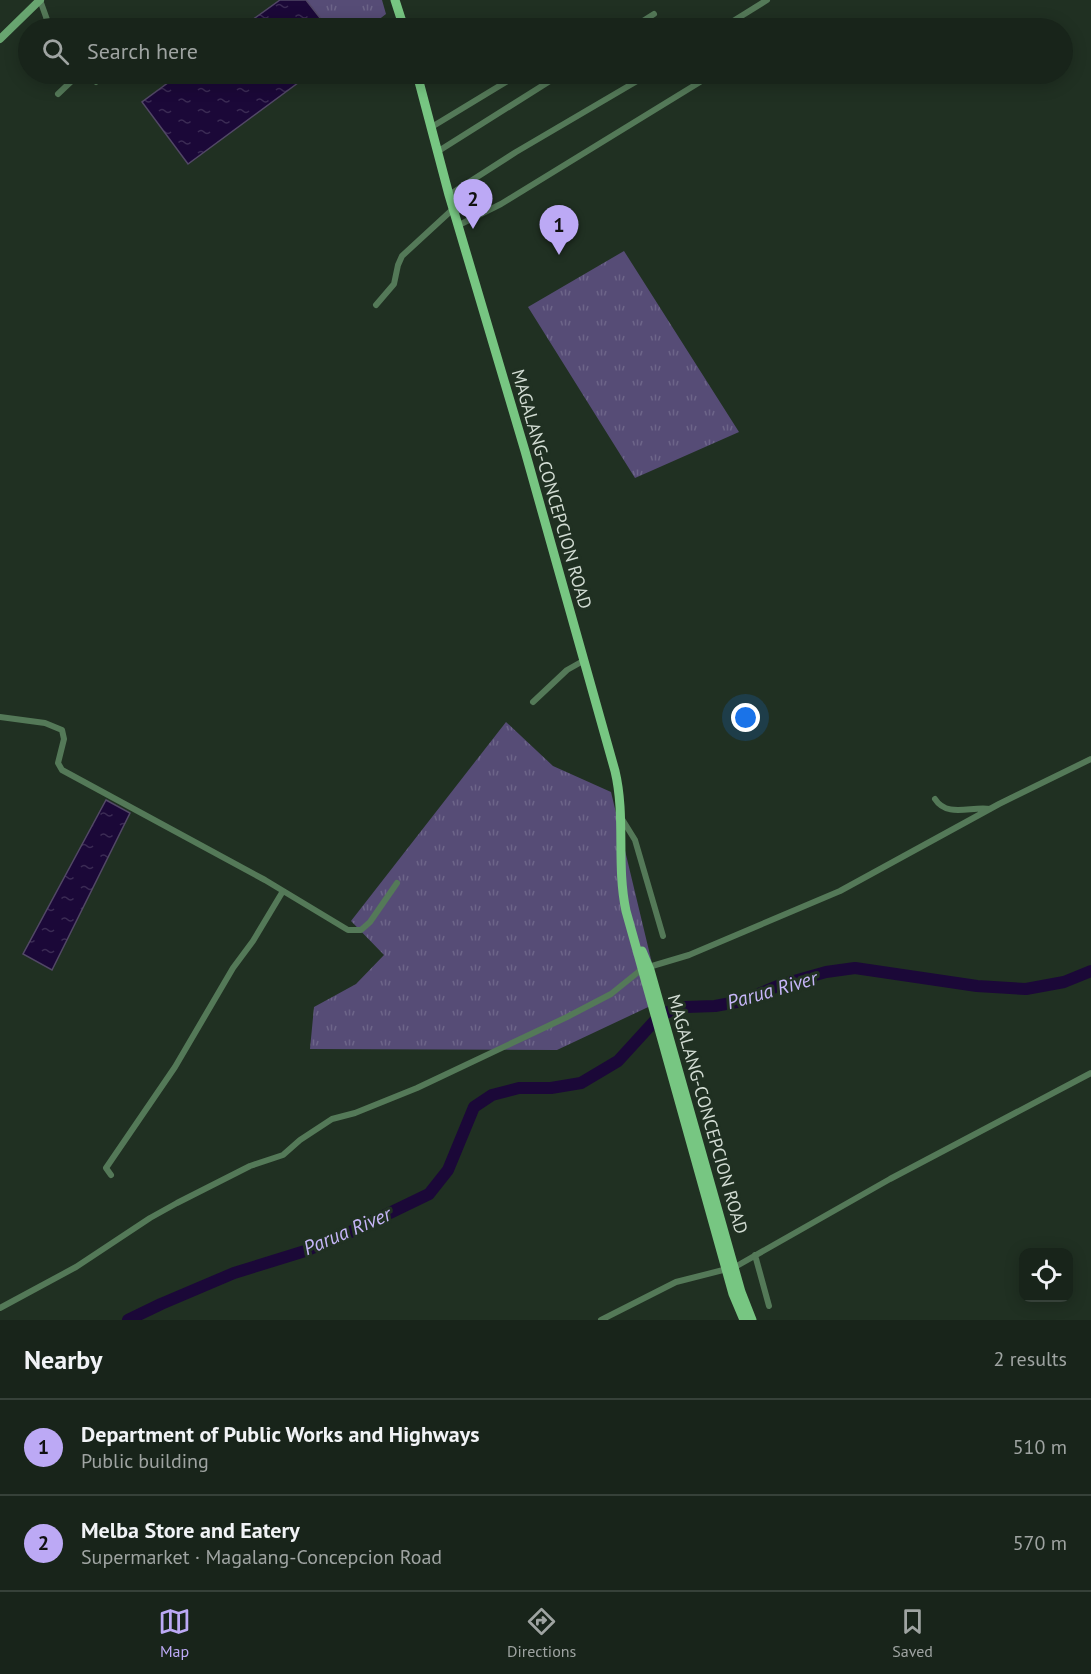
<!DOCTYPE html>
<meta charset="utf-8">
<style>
:root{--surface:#18241a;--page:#253027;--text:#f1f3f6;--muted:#9fa4a2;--line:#364139;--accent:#bca9f5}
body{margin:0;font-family:"PT Sans",sans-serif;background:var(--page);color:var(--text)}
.controls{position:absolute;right:18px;bottom:18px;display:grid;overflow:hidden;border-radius:12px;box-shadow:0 3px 15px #0003}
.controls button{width:54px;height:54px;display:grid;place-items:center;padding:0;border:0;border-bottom:2px solid var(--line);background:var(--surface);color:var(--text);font:30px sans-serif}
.you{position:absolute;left:746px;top:718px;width:21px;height:21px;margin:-15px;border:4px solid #fff;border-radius:50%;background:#1a73e8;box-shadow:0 0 0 9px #1a73e833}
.badge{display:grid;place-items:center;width:39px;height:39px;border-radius:50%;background:var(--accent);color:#111;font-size:20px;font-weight:700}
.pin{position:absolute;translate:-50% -50px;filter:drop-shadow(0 2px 3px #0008)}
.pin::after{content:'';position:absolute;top:32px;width:21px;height:18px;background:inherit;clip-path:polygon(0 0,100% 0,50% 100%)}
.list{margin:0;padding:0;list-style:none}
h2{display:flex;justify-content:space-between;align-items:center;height:78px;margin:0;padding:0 24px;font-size:26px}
h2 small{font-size:20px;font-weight:400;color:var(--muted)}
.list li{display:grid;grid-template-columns:39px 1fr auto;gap:18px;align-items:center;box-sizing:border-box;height:96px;padding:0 24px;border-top:2px solid var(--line)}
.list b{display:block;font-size:22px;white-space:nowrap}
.list p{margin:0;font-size:20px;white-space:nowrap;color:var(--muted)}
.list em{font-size:20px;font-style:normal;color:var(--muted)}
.icon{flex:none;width:33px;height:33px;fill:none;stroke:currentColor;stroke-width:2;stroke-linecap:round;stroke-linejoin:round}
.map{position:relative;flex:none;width:1091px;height:1320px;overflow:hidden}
.search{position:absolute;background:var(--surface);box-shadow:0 3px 15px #0003;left:18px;right:18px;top:18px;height:66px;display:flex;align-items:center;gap:15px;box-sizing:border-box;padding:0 21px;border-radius:33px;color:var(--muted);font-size:22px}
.sheet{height:270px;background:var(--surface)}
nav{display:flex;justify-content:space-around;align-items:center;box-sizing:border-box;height:84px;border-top:2px solid var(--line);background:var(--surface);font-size:16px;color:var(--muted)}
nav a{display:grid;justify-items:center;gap:3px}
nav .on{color:var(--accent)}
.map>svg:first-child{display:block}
</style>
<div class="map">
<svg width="1091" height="1320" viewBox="0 0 1091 1320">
<defs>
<pattern id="grass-tufts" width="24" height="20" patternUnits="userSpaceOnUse" patternTransform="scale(1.5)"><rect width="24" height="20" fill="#564c76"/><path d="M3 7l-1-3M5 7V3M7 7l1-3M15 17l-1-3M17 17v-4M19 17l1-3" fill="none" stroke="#6d6589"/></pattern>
<pattern id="water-ripples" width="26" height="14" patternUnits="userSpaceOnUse" patternTransform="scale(1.5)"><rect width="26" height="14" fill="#1b0838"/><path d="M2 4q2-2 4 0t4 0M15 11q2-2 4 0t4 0" fill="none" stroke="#3b2b54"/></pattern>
</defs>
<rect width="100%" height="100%" fill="#203022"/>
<!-- grass -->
<path fill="url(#grass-tufts)" d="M306 0H382L386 14 368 28H328Z
M624 251 739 432 635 478 528 307Z
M506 722 553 766 611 792 661 1001 557 1050 310 1049 314 1007 356 984 384 955 351 921Z"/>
<!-- water -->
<path fill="url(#water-ripples)" stroke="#524866" stroke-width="1.5" d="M280 0H306L328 28H241Z
M180 74H310L188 164 142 102Z
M106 800 130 813 52 970 23 954Z"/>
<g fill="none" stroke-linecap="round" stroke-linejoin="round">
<!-- river -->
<path stroke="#1b0838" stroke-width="12" d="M128 1320 161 1304 234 1273 305 1251 338 1238 429 1194 448 1170 474 1107 492 1095 519 1088H551L581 1083 618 1061 661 1014 686 1007 715 1006 742 1001 780 985 826 972 855 968 977 986 1026 989 1064 982 1091 971"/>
<!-- street -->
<path stroke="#547958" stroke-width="6" d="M40 0 50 28
M632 28 654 14
M722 28 767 0
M88 74 96 82
M58 94 79 74
M430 128 519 74
M437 152 561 74
M449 195 516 152 649 74
M459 225 501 204 713 74
M376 305 394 284 398 265 402 256 453 209
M533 702 567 670 583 661
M0 717 45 723 62 730 64 739 58 763 62 770 265 880 348 930H361L370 922 397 883
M935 799C947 818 971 806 990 809
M622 819 635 840 663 936
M111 1175 106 1168 175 1067 233 968 253 941 283 891
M755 1255 769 1306
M0 1308 76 1267 150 1218 177 1203 250 1166 283 1155 300 1140 332 1119 355 1113 417 1088 567 1017 611 994 642 969 689 955 840 891 999 804 1091 759
M601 1320 676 1282 735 1267 890 1179 1091 1073"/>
<!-- secondary -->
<path stroke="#68a570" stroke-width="8" d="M0 39 40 0"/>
<!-- primary -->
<path stroke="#77c682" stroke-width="9" d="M395 0 404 28
M417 74 449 195 525 451 615 771C626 817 616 864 626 911L733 1294 744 1320
M642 951 650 970 741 1292 752 1320"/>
</g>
<g text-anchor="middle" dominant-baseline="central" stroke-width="6" stroke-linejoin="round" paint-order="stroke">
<!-- street labels -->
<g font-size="18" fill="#d2dcd3" stroke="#203022">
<text transform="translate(552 489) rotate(74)">MAGALANG-CONCEPCION ROAD</text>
<text transform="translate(708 1114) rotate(74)">MAGALANG-CONCEPCION ROAD</text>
</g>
<!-- water labels -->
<g font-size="20" font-style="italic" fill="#c6b6f8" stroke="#203022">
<text transform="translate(772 990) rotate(-16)">Parua River</text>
<text transform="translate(347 1231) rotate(-23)">Parua River</text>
</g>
</g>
</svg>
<div class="controls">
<button><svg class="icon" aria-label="locate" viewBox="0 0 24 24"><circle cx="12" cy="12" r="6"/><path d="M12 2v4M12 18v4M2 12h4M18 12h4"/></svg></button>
</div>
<div class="you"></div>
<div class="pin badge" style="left:559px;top:255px">1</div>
<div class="pin badge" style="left:473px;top:229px">2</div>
<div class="search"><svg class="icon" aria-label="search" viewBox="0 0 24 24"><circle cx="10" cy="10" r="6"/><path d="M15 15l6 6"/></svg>Search here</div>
</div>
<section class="sheet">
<h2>Nearby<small>2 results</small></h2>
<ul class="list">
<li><span class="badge">1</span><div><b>Department of Public Works and Highways</b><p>Public building</p></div><em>510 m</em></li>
<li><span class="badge">2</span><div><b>Melba Store and Eatery</b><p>Supermarket · Magalang-Concepcion Road</p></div><em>570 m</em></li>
</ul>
</section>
<nav>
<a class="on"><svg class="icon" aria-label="map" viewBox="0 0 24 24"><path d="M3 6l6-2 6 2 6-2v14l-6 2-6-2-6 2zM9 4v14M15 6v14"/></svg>Map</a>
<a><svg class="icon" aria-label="directions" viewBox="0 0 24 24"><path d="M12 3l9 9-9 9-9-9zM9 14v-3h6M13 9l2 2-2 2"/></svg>Directions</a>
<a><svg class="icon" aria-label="saved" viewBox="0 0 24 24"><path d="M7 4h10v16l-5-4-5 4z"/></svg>Saved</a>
</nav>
